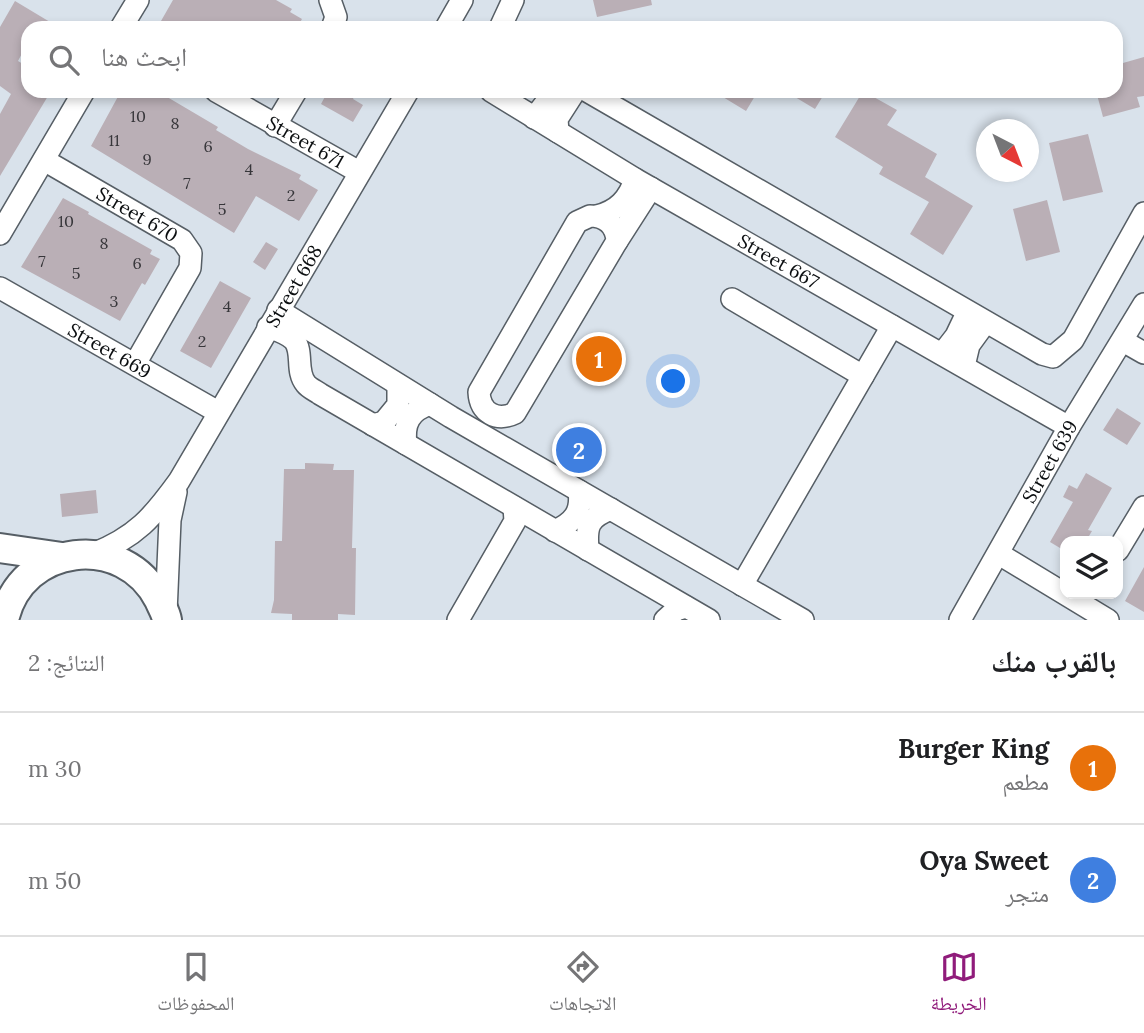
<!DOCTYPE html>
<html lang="ar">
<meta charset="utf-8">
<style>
:root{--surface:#fff;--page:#f2f2f2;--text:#202124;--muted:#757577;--line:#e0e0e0;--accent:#901c7b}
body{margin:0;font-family:Lora,"Noto Naskh Arabic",serif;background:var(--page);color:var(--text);direction:rtl}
.controls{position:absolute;right:21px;bottom:21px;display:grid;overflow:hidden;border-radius:14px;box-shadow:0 4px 10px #0003}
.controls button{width:63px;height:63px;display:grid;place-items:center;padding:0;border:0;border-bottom:2px solid var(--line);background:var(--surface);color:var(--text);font:35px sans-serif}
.compass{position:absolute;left:976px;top:119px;width:63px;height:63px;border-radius:50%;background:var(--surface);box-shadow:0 4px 10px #0003;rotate:138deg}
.you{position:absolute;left:674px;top:382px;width:24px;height:24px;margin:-18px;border:5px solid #fff;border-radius:50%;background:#1a73e8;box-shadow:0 0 0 10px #1a73e833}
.badge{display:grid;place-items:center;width:46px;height:46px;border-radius:50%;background:var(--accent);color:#fff;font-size:23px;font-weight:700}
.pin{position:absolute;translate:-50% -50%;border:4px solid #fff;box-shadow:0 2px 7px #0006}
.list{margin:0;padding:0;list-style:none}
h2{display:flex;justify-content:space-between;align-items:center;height:91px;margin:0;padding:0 28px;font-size:30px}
h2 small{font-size:23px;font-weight:400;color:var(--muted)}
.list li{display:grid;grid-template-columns:46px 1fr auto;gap:21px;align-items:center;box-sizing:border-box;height:112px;padding:0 28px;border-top:2px solid var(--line)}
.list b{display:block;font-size:26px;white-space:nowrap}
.list p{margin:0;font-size:23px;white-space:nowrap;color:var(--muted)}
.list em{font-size:23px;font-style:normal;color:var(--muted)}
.icon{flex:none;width:38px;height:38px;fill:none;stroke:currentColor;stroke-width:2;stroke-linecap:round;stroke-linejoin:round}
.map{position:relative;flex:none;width:1144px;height:620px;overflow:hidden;direction:ltr}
.search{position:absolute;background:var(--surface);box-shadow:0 4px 10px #0003;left:21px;right:21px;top:21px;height:77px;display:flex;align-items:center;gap:18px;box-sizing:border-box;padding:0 24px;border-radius:21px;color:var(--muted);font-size:26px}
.sheet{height:315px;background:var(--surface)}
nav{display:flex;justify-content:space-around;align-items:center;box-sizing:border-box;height:98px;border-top:2px solid var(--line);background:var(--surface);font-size:19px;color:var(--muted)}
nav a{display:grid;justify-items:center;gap:4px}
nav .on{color:var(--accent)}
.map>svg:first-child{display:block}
</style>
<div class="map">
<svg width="1144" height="620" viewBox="0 0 1144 620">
<rect width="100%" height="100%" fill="#d9e2eb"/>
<!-- building -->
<path fill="#baafb6" d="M173 0H276L292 9 290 12 302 19 297 28H157Z
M593 0H651L652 5 597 17Z
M15 1 60 28H28V42L18 61 28 67V91H51L0 176V114L11 94 0 86V27Z
M1144 57V96L1137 97 1140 107 1103 117 1096 91H1116V65Z
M121 91H157L218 127 216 130 248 149 301 175 299 179 318 190 299 221 256 196 234 233 91 146Z
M328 91H357L353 99 363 105 353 122 321 104Z
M713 91H758L746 111Z
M785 91H826L815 109Z
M863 91 897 110 887 125 937 154 925 177 973 206 943 255 910 234 929 202 879 174 883 167 835 137Z
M1088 134 1103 192 1063 201 1049 143Z
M63 198 89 212 88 214 152 250 150 254 160 259 145 285 142 283 120 321 21 267Z
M1047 200 1060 252 1026 261 1013 209Z
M266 242 278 249 265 270 253 262Z
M220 281 251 298 211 368 180 351Z
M1117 408 1141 423 1127 445 1103 430Z
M305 463 334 464 333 470H354L352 548H356L355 615 338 614V620H292V614L271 613 274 600 275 541H282L284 469H305Z
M1086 473 1112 488 1088 530 1092 531 1086 541H1065V551L1050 542 1073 502 1063 497 1069 485 1077 489Z
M96 490 98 513 62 517 60 494Z
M1144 567V612L1125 601Z"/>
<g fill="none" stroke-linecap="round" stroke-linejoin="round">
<defs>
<g id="minor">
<path d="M330 0 336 17 332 28"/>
<path d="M121 28 138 0"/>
<path d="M446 28 462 0"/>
<path d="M500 28 513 0"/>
<path id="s1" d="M216 91 359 172"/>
<path id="s2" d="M491 91 635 179 1069 427"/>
<path d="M587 91 1042 354 1053 357 1073 340 1144 213"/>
<path d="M534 118 555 91"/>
<path d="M275 126 296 91"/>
<path d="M558 132 557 119 575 91"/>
<path id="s3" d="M44 160 182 240 191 253 190 268 135 364"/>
<path d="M590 216C606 216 616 225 617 241L515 413C497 422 480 413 479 392L577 222Z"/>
<path d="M597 216C617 211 629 199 635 179"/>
<path d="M0 234 84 91"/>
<path d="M617 241 651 188"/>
<path id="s4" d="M0 288 218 412"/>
<path d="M732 299 863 376"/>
<path d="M278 310 451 417 803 620"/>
<path d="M268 327C276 330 287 333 294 340 304 352 295 371 306 384 309 388 316 391 320 394L709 620"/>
<path d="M1123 341 1144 353"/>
<path d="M942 354 956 336 967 313"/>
<path d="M964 366 969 345 985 323"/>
<path d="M373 425 384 422 398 405V385"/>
<path d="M406 444C403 423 410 411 430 404"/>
<path d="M555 531C574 522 582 512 579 491"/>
<path d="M588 550C586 526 588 518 611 509"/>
<path d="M1118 550 1144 507"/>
<path id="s5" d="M93 554C136 537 153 517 179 481L408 91"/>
<path d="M999 554 1108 620"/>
<path d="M742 585 892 326"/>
<path d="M166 613 170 520 176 492"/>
<path d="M458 620 515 521 514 507"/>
<path d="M665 620 676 610 686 607"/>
<path id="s6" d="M960 620 1069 427 1144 304"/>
</g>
<path id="major" d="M0 548 62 557
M4 620C21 543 124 531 159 600 162 607 166 613 167 620"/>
</defs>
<!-- minor casing -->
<use href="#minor" stroke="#565e65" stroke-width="24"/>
<!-- major casing -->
<use href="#major" stroke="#565e65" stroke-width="32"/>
<!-- minor -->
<use href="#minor" stroke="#fff" stroke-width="21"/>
<!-- major -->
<use href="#major" stroke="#fff" stroke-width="28"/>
</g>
<g text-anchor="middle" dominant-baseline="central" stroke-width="7" stroke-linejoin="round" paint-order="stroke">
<!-- number labels -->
<g font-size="16" fill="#37363a">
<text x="138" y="116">10</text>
<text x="175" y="123">8</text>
<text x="114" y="140">11</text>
<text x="208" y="146">6</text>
<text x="147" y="159">9</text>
<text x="249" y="169">4</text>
<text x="187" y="183">7</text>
<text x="291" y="195">2</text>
<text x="222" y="209">5</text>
<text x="66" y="221">10</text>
<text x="104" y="243">8</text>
<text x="42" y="261">7</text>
<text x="137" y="263">6</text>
<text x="76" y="273">5</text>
<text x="114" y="301">3</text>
<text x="227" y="306">4</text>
<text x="202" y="341">2</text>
</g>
<!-- street labels -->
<g font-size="19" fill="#0b0e10" stroke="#e6f0f8">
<text stroke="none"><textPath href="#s1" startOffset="103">Street 671</textPath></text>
<text stroke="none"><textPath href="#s3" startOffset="108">Street 670</textPath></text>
<text stroke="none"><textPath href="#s2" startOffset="334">Street 667</textPath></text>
<text stroke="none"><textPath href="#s5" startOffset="341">Street 668</textPath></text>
<text stroke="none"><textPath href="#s4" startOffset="126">Street 669</textPath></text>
<text stroke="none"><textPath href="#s6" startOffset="182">Street 639</textPath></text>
</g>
</g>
</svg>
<div class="controls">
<button><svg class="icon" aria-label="layers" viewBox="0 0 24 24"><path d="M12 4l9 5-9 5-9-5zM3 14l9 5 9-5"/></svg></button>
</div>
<svg class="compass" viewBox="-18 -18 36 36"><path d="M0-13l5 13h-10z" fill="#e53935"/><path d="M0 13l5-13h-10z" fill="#757577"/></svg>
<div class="you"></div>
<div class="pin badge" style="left:599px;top:359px;background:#e8710a">1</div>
<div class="pin badge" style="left:579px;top:450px;background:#3f7fe0">2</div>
<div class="search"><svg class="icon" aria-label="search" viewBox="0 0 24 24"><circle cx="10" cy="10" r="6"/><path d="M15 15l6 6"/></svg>ابحث هنا</div>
</div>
<section class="sheet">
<h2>بالقرب منك<small>النتائج: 2</small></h2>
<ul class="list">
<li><span class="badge" style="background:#e8710a">1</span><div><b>Burger King</b><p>مطعم</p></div><em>30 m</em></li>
<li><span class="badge" style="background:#3f7fe0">2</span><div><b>Oya Sweet</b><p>متجر</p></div><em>50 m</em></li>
</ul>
</section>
<nav>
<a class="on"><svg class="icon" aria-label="map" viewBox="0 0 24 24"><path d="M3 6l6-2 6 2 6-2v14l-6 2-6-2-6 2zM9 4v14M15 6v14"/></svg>الخريطة</a>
<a><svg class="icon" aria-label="directions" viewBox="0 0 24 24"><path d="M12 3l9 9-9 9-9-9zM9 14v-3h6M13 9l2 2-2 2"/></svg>الاتجاهات</a>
<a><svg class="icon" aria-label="saved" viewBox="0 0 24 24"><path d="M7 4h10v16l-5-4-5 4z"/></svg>المحفوظات</a>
</nav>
